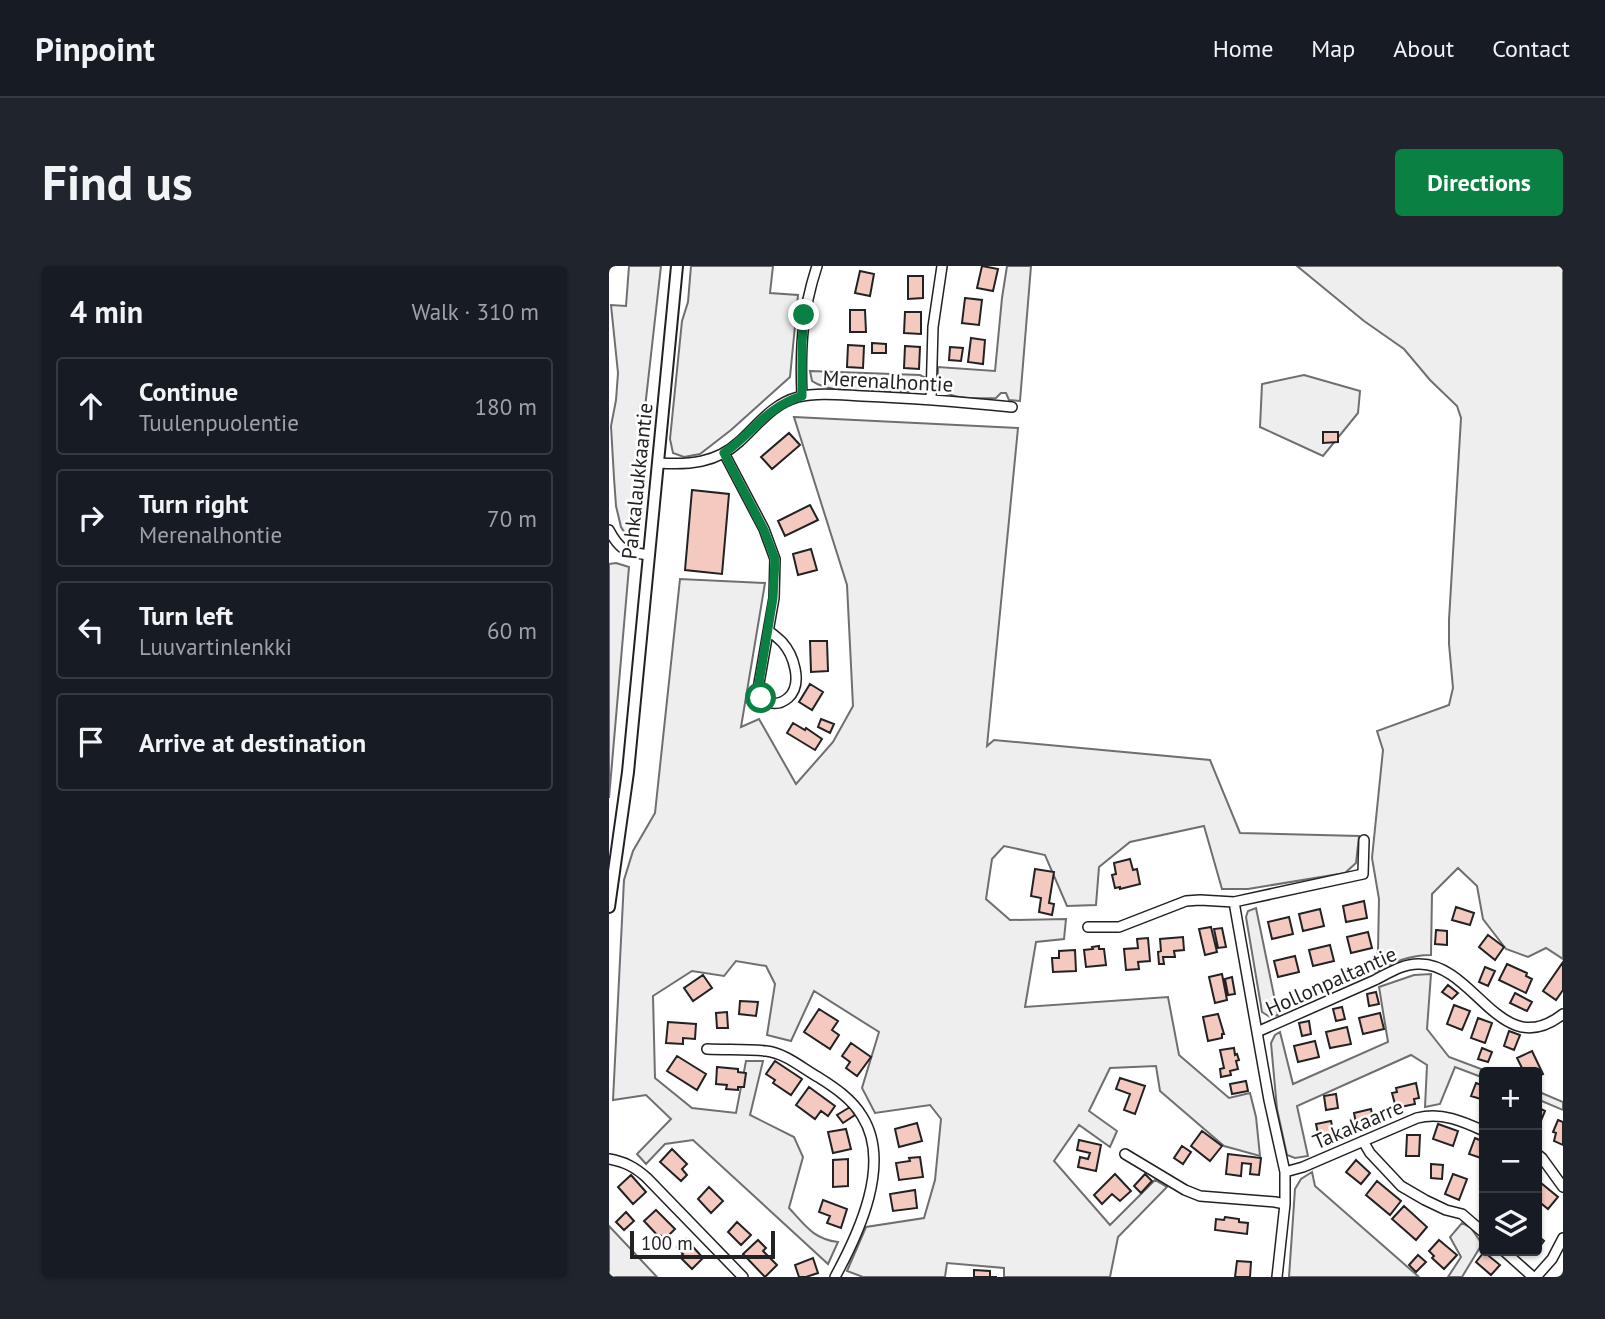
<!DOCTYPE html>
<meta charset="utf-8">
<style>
:root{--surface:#171b24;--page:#20242c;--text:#f1f3f6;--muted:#9ea1a6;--line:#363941;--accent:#0b8043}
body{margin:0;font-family:"PT Sans",sans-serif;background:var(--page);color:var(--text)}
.controls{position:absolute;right:21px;bottom:21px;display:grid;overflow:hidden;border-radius:7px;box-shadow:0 2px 5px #0004}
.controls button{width:63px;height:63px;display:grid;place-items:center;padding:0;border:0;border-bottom:2px solid var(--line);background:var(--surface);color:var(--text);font:35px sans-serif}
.scale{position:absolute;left:21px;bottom:18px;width:145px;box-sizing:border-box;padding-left:7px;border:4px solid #222;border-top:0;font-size:19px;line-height:24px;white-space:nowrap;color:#222;-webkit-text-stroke:5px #fff;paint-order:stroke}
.stop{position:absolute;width:21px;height:21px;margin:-16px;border:5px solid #0b8043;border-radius:50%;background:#fff}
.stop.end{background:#0b8043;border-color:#fff;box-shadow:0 2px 7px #0008}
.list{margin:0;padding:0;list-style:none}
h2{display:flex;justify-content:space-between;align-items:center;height:91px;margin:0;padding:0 28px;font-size:30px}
h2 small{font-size:23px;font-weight:400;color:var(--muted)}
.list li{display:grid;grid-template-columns:46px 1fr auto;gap:21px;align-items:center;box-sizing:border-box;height:98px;margin:0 14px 14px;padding:0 14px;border:2px solid var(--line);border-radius:7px}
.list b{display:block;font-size:26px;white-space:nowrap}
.list p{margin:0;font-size:23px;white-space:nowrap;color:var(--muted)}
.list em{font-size:23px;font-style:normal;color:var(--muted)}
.icon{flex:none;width:38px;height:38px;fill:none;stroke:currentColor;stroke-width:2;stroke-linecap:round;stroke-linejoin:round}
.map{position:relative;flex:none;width:954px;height:1011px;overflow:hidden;border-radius:7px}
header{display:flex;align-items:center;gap:42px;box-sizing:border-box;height:98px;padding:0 35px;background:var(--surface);border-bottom:2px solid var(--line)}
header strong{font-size:33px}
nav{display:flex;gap:38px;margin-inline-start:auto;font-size:24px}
.intro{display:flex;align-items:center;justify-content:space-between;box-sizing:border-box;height:168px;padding:0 42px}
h1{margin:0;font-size:49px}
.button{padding:18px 32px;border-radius:7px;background:var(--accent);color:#fff;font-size:24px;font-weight:700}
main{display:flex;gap:42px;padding:0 42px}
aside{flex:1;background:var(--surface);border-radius:7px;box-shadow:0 2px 5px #0004}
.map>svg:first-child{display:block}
</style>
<header>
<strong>Pinpoint</strong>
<nav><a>Home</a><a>Map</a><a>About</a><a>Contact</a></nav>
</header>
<div class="intro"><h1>Find us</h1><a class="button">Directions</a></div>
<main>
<aside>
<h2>4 min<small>Walk · 310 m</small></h2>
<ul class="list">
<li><svg class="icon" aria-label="ahead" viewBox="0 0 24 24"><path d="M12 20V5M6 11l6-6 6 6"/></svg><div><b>Continue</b><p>Tuulenpuolentie</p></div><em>180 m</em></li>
<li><svg class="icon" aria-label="right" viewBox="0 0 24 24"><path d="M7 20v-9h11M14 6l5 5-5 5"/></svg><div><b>Turn right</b><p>Merenalhontie</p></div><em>70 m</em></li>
<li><svg class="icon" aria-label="left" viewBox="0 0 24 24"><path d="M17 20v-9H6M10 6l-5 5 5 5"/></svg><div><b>Turn left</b><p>Luuvartinlenkki</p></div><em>60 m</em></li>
<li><svg class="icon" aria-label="arrive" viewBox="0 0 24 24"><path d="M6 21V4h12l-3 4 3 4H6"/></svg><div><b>Arrive at destination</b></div></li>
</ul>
</aside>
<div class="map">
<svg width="954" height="1011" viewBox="0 0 954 1011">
<rect width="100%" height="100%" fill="#fff"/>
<!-- green -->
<path fill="#eee" stroke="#6f6f6f" stroke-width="2" d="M20 0H52L21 275 12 261 7 240 5 212 2 160 7 134 9 107 2 39 17 40Z
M82 0H164L161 27 189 29 181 111 122 164 91 188 75 191 64 187 61 173 73 55 79 36Z
M398 0H422L411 135 400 134 397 127H392L387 132C372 132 336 136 330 118 328 113 329 106 329 101L386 105 393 32Z
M688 0H954V693L937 682 919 691 897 683 874 653 868 620 849 602 823 628 822 689C800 689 785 696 766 706L769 684 770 633 763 592 774 484 768 465 840 439 844 422 840 378V354L852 152 848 140 821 114 795 83 755 55Z
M201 105 311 109 317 112C314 123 309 124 298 126 273 125 223 129 203 115Z
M695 109 751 125 749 147 714 190 651 161 653 118Z
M185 151 409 162 378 480 385 474 601 494 631 567 750 570 747 597 736 607 639 623H613L595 560 521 576 490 601 487 639 458 640 436 589 395 580 383 593 377 633 401 654 457 653 455 673 427 676 416 741 559 731 570 789 620 832 641 827 647 851 651 890 615 880 551 825 547 800 501 802 480 845 508 865 501 881 470 859 445 895 501 959 546 914 558 921 509 971 501 1011H395V1002L338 997 336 1011H254L238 1005 257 961 315 952 326 914 332 853 321 839 266 847 253 822 270 766 205 725 182 775 158 769 166 718 157 700 127 695 115 710 83 705 44 730 46 812 83 842 127 847 137 795H154L141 849 185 871 194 891 180 942C196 959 204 973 229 976L219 998 84 874 56 878 37 898 28 888 62 853 37 829 4 834 15 614 24 585 46 547 71 313 156 317 132 461 150 453 187 518 224 476 244 440 238 319Z
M7 297 20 301 0 532V298Z
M647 642 669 749 661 751 653 746 637 651 639 645Z
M822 708 818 763 840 791 880 806H875V812L846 801 831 838 816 841 818 799 802 789 688 840 699 890 686 892 678 889 668 843 662 777 666 769 671 766 684 818 779 776 770 721 805 709Z
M928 825 954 836V844L928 833Z
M703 906 706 920 810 1011H680L686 923 692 913Z
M853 957 862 962 873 978 853 1011H839L852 991 841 971Z
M0 960 48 1011H0Z"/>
<!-- building -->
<path fill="#f3c9c0" stroke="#222" stroke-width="2" d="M373 0 389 3 384 25 368 22Z
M251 5 265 8 261 30 246 27Z
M299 10H314V32L299 33Z
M356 32 373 34 370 59 353 57Z
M241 44H256L257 66H241Z
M296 46H312V68L295 67Z
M362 72 376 74 374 98 359 96Z
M263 77 277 78V87H263Z
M239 79 255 80 254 102 238 101Z
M296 80 311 81 310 103 295 102Z
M341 81 354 82 352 95 340 94Z
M714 166H729V176L714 177Z
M180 167 191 179 163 203 152 191Z
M83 224 120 228 113 308 76 304Z
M201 239 209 254 176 270 169 255Z
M202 283 208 304 189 309 184 288Z
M201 375H218L219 405 202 406Z
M201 418 214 426 203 444 190 436Z
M212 453 225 458 221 467 209 461Z
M184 457 196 464 197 462 213 473 206 484 178 467Z
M521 593 524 604 528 603 531 618 511 623V621L506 622 503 609 507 608 505 597Z
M426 603 445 606 440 637 445 638 443 649 430 646 432 632 422 630Z
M755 635 758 652 737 656 734 640Z
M847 641 865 647 861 659 843 654Z
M711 643 715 660 694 665 690 648Z
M680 651 684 668 663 673 659 656Z
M602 661 608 686 596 689 590 663Z
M613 662 617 681 609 682 605 663Z
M827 664 838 665V679L826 678Z
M759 666 763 682 742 687 738 671Z
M879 669 895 681 886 694 870 681Z
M574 671 575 684 565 685 566 691H554L555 698H550L549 686 552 685 551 673Z
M539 672 541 695 529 696 530 703 517 704 515 683 529 682 528 673Z
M721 679 725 695 704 700 700 684Z
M490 680V683H495L497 699 477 701 475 684 484 683 483 681Z
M466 684 467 705 444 706 443 692H450V685Z
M686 690 690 706 669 711 665 695Z
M954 696V724L947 734 934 725Z
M898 698 918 707 917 710 923 713 917 727 890 714Z
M876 701 886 705 879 720 870 716Z
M613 708 618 734 606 737 600 711Z
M94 709 103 722 84 735 75 722Z
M623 711 626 728 619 729 616 713Z
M839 719 849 727 843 733 833 726Z
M767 726 770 738 760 740 758 728Z
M906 727 923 736 918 745 901 737Z
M131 735 149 736 147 750 130 748Z
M845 739 861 745 853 764 838 758Z
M733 741 736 753 727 755 724 743Z
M210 743 229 755 223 764 230 769 221 783 195 766Z
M118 746 119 762H108L107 747Z
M771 747 775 763 754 768 750 752Z
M609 748 615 768H613V772L599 775 594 751Z
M869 752 883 757 876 777 862 772Z
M700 755 702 768 693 770 690 757Z
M59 756 87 758 86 773 74 772V778L57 777Z
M738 761 742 778 721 782 717 766Z
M900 765 911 769 905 784 895 780Z
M706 775 710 791 689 796 685 780Z
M242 777 262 791 248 810 237 802 241 796 233 790Z
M625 782 626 789 628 788 630 794 627 795 629 803 621 805 622 809 612 811 611 803 615 802 611 784Z
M873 782 883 786 879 796 869 793Z
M923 785 934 808 928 811V806H915L908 792Z
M68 790 97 808 88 824 58 805Z
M166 795 193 813 182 829 164 817 166 814 157 808Z
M108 801 129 803V806L137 807 135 821H129V824L117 823 118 819 107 818Z
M511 812 536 820 526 848 515 844 521 828 507 823Z
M637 815 639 825 623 828 621 818Z
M807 817 810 832 805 833 806 838 787 842 783 827 788 826 787 822Z
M867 817 875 820V834L862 830Z
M200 821 226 840 219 850 212 845 206 853 187 839Z
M727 828 729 842 717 844 715 830Z
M241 841 246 849 234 857 228 849Z
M928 841 936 845 931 857 928 856Z
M762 843 764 853 747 857 745 847Z
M949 854 954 856V879L945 875 947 867 944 866Z
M722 855 725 868 710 872 707 858Z
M308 857 313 875 290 881 286 863Z
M829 858 849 865 844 880 824 873Z
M237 863 242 883 224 887 219 866Z
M593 865 613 880 601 895 582 880Z
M798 869H811L810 890H797Z
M866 872 875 876V893L860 888Z
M470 874 492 879 487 905 469 901 471 891 479 893 481 887 468 884Z
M573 880 582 886 574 898 565 892Z
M63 883 78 898 73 903 78 909 72 915 51 896Z
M619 888 652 892 650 909 641 908 642 898 633 897 632 910 617 908Z
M311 891 314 911 290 914 287 897 301 895 300 892Z
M239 893V920L224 921V894Z
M747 894 761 907 752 918 737 906Z
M822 898 834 899 833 913 822 912Z
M506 908 522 925 511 935 503 928 493 938 485 929Z
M536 908 543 915 532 927 525 920Z
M844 908 858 913 850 934 836 928Z
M22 909 37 926 24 938 9 921Z
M768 915 792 935 781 949 757 929Z
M932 917 949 931 939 943 928 934V922Z
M100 921 114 935 102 947 89 933Z
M306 924 308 942 284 945 281 928Z
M214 934 238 943 232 962 218 957 221 950 210 946Z
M795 940 818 961 807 974 783 953Z
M47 944 66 963 55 974 52 970 51 972 35 955Z
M17 946 25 955 15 964 7 956Z
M616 951 630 953V956L639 957 638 968 606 964 607 953 615 954Z
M128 956 142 969 132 979 119 966Z
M928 969 935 975 928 984Z
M77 973 94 992 83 1003 71 991 74 988 68 981Z
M149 974 157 982 154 985 168 999 156 1011 134 988Z
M830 974 848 989 835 1003 823 992 825 990 820 985Z
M875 986 891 999 882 1009 867 996Z
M809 989 817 996 807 1006 800 999Z
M204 992 209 1007 197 1011H190L186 999Z
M628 995 642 996 641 1011H626Z
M365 1004 381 1005V1011H388H365Z"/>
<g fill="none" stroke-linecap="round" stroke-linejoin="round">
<defs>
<path id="minor" d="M193 130C191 82 193 46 208 0
M322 133 324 61 333 0
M115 187 155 263 166 293 165 332 149 423C153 437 167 442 179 432 195 418 184 388 173 376 169 372 164 368 160 365
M50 197C80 199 107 197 130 176 149 159 163 138 189 131 209 126 233 129 253 130 303 132 353 136 403 141
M0 264C11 285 17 286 40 289
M625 636 660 834 676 906V938L668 1011
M479 661H510L577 635 591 634 625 636 754 608 755 574
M648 766 766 714C780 707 795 697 811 698 867 699 892 797 954 748
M98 783C117 784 138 783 157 785 176 787 193 802 209 811 225 821 243 833 253 850 283 897 250 967 226 1011
M754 875 761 887 792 920 816 934 837 944 853 948 875 967
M516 888 576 924 591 930 666 936 676 938
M928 888 933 892 954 921
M0 893C16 896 26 901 38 912L134 1011
M676 906 694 901 808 852C833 846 853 855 875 865
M895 985 924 1011
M927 1011 943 993 954 972"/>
<path id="tertiary" d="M0 641 19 506 68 0"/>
</defs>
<!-- minor casing -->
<use href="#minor" stroke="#222" stroke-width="12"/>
<!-- tertiary casing -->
<use href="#tertiary" stroke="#222" stroke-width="14"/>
<!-- minor -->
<use href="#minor" stroke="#fff" stroke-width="9"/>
<!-- tertiary -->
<use href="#tertiary" stroke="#fff" stroke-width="10"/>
</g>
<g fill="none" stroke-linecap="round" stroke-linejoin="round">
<!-- route -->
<path stroke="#0b8043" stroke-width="9" d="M152 432 149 423 164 332 166 293 155 264 115 187C144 167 157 141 193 130V77L195 49"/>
</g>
<g text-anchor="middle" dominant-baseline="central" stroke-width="5" stroke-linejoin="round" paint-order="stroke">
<!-- street labels -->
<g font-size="21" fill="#222" stroke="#fff">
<text transform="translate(279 115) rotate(3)">Merenalhontie</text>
<text transform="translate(28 215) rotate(-84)">Pahkalaukkaantie</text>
<text transform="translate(722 715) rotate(-24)">Hollonpaltantie</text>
<text transform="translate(749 858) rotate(-23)">Takakaarre</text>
</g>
</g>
</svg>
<div class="controls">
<button>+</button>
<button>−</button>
<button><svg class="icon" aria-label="layers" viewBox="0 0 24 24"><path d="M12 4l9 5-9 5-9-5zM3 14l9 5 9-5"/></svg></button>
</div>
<div class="scale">100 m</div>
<div class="stop" style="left:152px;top:432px"></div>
<div class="stop end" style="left:195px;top:49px"></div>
</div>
</main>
